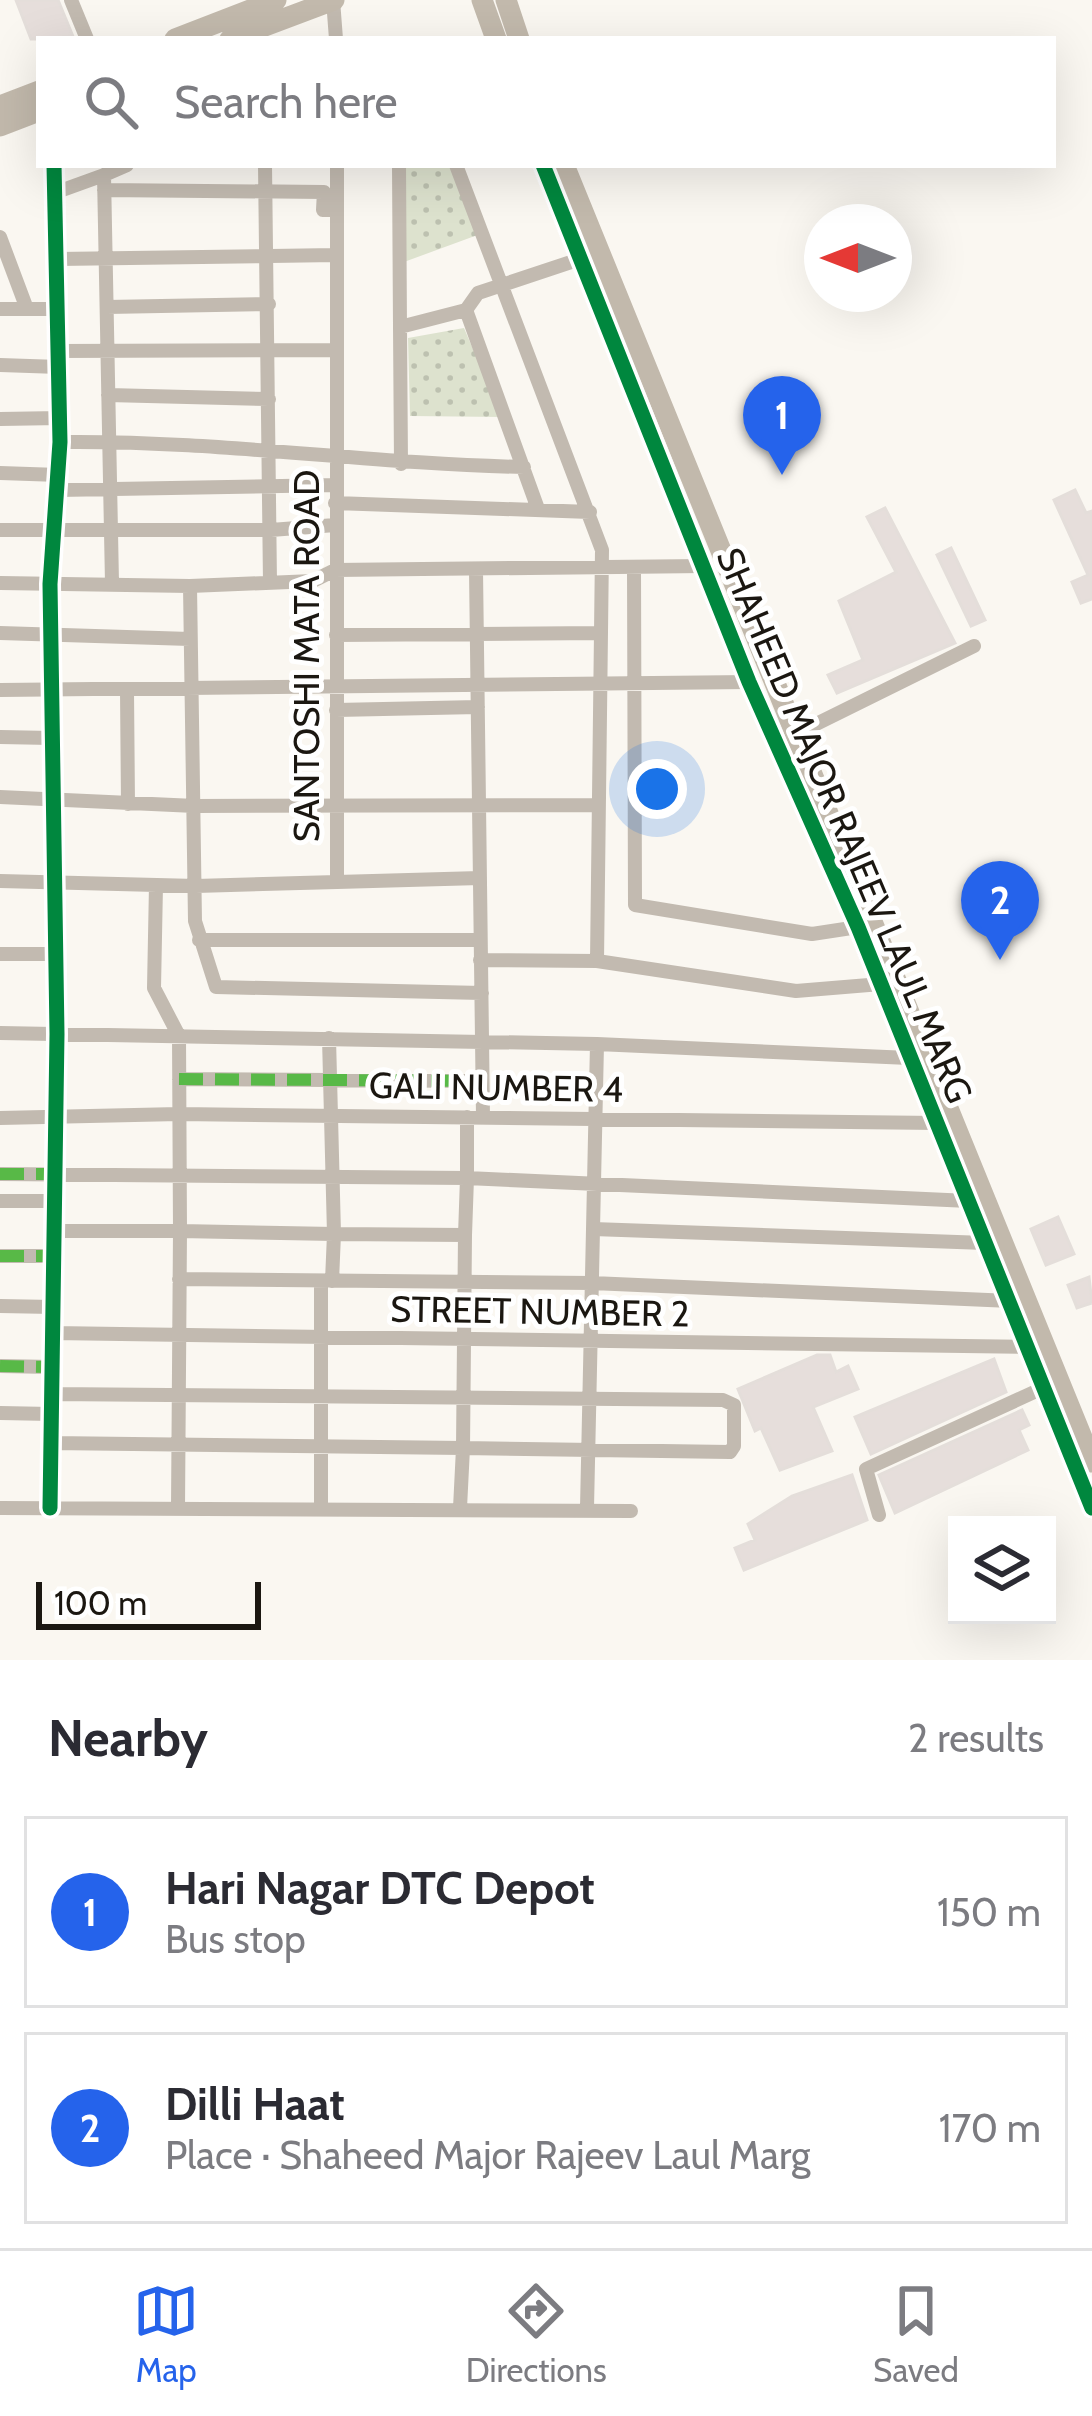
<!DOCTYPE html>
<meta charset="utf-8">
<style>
:root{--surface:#fff;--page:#f7f7f7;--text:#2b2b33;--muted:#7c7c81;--line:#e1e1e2;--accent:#2563eb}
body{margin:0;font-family:Cabin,sans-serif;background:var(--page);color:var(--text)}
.controls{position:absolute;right:36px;bottom:36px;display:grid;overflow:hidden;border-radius:0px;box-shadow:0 12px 48px #0002}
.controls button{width:108px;height:108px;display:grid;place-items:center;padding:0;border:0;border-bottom:3px solid var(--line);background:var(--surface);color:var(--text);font:60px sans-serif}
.compass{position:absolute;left:804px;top:204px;width:108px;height:108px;border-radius:50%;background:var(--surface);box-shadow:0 12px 48px #0002;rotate:270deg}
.scale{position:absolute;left:36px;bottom:30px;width:225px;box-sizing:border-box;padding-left:12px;border:6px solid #1b1711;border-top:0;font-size:33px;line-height:42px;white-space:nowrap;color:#1b1711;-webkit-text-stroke:9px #fff;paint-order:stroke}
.you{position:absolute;left:657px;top:789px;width:42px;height:42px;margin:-30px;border:9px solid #fff;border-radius:50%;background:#1a73e8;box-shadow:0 0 0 18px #1a73e833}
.badge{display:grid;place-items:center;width:78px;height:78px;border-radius:50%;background:var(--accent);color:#fff;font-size:39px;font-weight:700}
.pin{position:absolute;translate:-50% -99px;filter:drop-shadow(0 3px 6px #0008)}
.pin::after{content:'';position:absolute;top:63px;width:42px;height:36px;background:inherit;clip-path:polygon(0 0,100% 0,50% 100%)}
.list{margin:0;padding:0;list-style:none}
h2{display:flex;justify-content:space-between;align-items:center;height:156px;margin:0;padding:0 48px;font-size:51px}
h2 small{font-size:39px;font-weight:400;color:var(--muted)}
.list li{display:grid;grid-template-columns:78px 1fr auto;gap:36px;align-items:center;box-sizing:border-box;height:192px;margin:0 24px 24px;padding:0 24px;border:3px solid var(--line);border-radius:0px}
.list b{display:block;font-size:45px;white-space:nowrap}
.list p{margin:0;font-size:39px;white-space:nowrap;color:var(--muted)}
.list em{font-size:39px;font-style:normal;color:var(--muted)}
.icon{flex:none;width:66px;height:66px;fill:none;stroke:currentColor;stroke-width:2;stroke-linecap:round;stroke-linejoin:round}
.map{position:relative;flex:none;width:1092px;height:1660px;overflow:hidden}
.search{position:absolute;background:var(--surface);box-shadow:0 12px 48px #0002;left:36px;right:36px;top:36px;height:132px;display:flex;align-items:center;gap:30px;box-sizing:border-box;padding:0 42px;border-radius:0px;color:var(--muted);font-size:45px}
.sheet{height:588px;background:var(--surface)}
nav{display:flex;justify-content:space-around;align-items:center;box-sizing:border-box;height:168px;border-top:3px solid var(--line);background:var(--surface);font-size:33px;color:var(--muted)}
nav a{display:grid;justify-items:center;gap:6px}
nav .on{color:var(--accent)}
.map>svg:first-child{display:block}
</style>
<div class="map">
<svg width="1092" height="1660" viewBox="0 0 1092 1660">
<defs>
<pattern id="park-dots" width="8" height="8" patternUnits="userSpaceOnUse" patternTransform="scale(3)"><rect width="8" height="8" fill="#dde2ce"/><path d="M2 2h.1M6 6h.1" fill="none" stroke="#bdc1b0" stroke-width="1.8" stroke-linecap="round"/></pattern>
</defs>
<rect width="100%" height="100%" fill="#faf7f1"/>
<!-- park -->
<path fill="url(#park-dots)" d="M406 165H460L483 233 404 262Z
M464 328 502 417 410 416 408 338Z"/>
<!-- building -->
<path fill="#e6dedb" stroke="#e4deda" stroke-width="3" d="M16 0H58L74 39H31Z
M1075 490 1086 513 1092 511V599L1081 603 1072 582 1088 575 1054 500Z
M885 508 955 643 837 693 828 675 863 660 839 601 896 572 867 517Z
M951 548 985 620 971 626 937 555Z
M1058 1217 1074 1254 1046 1265 1031 1229Z
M1089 1277 1092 1303 1077 1308 1068 1285Z
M817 1355H830L836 1372 848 1366 858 1389 813 1407 832 1451 780 1470 761 1428 755 1431 738 1389Z
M994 1359 1006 1392 871 1454 855 1417Z
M1022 1410 1029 1425 1019 1430 1028 1450 895 1513 879 1475Z
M852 1475 867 1520 744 1570 735 1548 755 1540 748 1524 792 1496Z"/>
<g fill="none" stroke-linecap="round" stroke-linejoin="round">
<!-- street -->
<path stroke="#c2bab0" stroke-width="14" d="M71 0 87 39
M333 0 336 39
M265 165 270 583
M399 165 400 327
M456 165 602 550 597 961
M104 175 127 165
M104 190 324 192 323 210H337
M57 192 104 175 112 583
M0 237 27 309
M58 259 336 255
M107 307 269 304
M0 309H58
M59 351 336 350
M0 365 59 367
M108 395 269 399
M0 419 59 418
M60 442C216 440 368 464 524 467
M401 464 400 327 466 310
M0 473 59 475
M58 490 336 485
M335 503 590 512
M538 509 466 310 478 293 583 258
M0 530H271L335 525
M634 568 635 905 812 934 858 927
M476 570 483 1117
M0 583 190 586 195 921 216 987 482 993
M190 586 313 581 335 570 704 566
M0 633 190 639
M336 635 600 633
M0 690 749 682
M127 691 128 804
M336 710 478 707
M798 733 974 646
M0 737 51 738
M0 797 195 806 598 805
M0 881 196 886 337 882V165
M337 882 480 878
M156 885 154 988 179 1036 180 1231 334 1234 329 1038
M199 940H480
M0 954H54
M480 960 597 961 796 991 881 984
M0 1033 597 1044 909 1058
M179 1079 482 1081
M0 1118 179 1114 937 1123
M0 1174 467 1178V1117
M0 1201H55
M593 1229 985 1243
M53 1231H180L178 1508
M0 1256H53
M179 1279 592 1283 1011 1301
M321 1281V1508
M332 1281 334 1234 465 1235 467 1178 969 1201
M0 1306 53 1307
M53 1333 1027 1347
M0 1366 52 1367
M52 1394 723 1400 734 1405V1446L730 1452 463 1448 460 1508
M0 1413 51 1414
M51 1443 463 1448 465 1235
M0 1508 631 1511
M50 1508 57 1034 50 584 60 442 54 165
M587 1508 597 1044
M879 1515 866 1469 1043 1388"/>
<!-- secondary -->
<path stroke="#c2b9ac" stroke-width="21" d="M482 0 496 39
M506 0 519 39
M175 39 276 0
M230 39 334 0
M0 106 39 91
M0 126 39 111
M543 165 749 682 858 927 1092 1508
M564 165 1092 1462"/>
<!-- quiet -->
<path stroke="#58b947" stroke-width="12" stroke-dasharray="24 12" stroke-linecap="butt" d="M179 1079 482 1081
M0 1174H55
M0 1256H53
M0 1366 52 1367"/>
<defs>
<path id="cycleway" d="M543 165 749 682 858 927 1092 1508
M50 1508 57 1034 50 584 60 442 54 165"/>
</defs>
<!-- cycleway casing -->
<use href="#cycleway" stroke="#fff" stroke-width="22"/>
<!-- cycleway -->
<use href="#cycleway" stroke="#00873e" stroke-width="15"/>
</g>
<g text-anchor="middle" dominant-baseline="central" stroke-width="10" stroke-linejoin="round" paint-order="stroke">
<!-- street labels -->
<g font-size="36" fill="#1b1711" stroke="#fff">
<text transform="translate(306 656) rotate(-90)">SANTOSHI MATA ROAD</text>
<text transform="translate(845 825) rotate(67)">SHAHEED MAJOR RAJEEV LAUL MARG</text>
<text transform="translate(496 1087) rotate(1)">GALI NUMBER 4</text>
<text transform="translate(540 1311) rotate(1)">STREET NUMBER 2</text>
</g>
</g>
</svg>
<div class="controls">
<button><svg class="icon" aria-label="layers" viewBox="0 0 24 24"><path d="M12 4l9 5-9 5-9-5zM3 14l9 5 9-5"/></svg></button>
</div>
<svg class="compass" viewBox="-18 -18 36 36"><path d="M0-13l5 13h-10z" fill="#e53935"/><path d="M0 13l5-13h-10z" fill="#7c7c81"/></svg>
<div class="scale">100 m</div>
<div class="you"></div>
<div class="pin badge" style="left:782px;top:475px">1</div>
<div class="pin badge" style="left:1000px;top:960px">2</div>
<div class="search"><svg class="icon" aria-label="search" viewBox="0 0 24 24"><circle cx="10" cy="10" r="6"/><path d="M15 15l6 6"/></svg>Search here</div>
</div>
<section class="sheet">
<h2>Nearby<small>2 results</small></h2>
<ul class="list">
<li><span class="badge">1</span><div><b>Hari Nagar DTC Depot</b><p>Bus stop</p></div><em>150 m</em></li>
<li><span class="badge">2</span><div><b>Dilli Haat</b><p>Place · Shaheed Major Rajeev Laul Marg</p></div><em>170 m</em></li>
</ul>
</section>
<nav>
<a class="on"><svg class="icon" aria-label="map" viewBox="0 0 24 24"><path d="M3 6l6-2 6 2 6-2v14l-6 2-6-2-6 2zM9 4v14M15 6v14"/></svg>Map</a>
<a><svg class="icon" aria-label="directions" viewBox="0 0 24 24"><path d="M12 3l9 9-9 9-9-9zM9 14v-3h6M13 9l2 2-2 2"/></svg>Directions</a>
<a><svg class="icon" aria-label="saved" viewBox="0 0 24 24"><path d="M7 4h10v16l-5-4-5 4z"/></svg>Saved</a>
</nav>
